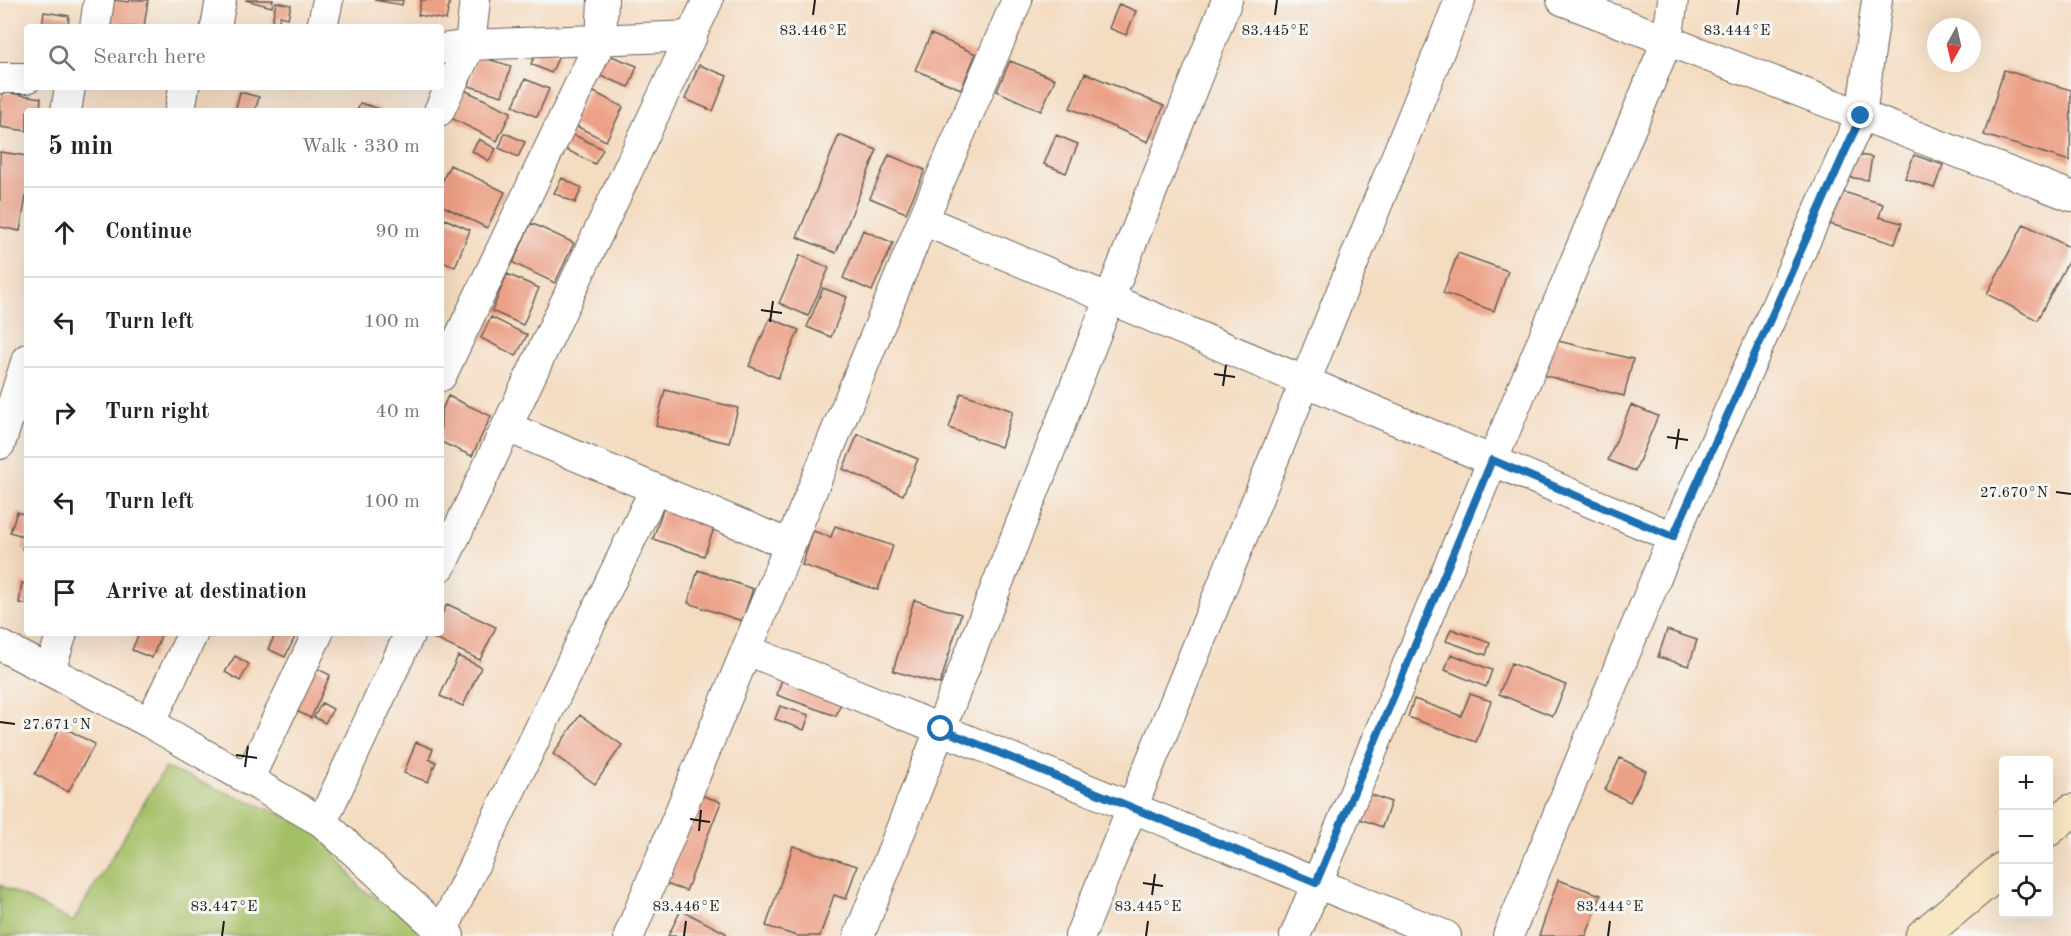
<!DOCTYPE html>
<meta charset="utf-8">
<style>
:root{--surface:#fff;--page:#f6f6f6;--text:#222;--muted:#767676;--line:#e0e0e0}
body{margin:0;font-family:"Old Standard TT",serif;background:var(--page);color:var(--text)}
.controls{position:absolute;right:18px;bottom:18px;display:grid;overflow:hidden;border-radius:6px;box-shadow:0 6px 24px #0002}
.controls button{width:54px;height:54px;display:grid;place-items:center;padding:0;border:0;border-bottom:2px solid var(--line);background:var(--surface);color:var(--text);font:30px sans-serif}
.compass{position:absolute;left:1927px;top:18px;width:54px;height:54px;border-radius:50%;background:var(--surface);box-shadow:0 6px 24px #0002;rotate:188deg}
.stop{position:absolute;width:18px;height:18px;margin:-14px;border:4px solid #1f6fb2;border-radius:50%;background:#fff}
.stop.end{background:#1f6fb2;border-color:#fff;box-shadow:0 2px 6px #0008}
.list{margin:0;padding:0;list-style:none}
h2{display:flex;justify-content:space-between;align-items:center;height:78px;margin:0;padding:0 24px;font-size:26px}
h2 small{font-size:20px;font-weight:400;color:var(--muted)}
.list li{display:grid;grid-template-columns:39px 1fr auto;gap:18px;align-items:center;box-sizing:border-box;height:90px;padding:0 24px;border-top:2px solid var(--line)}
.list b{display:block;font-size:22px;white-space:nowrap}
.list em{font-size:20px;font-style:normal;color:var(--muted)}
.icon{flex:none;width:33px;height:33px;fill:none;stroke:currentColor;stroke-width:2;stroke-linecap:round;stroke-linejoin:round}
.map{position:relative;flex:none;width:2071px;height:936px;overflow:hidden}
.search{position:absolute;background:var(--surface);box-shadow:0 6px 24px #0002;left:24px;top:24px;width:420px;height:66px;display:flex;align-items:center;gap:15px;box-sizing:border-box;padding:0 21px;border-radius:6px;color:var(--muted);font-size:22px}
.panel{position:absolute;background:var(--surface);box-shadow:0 6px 24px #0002;left:24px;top:108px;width:420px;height:528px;border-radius:6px}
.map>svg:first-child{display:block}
</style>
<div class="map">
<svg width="2071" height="936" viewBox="0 0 2071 936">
<rect width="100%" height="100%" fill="#f6f6f2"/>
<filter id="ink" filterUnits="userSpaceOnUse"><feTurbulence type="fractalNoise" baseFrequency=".0167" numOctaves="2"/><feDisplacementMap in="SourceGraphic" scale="12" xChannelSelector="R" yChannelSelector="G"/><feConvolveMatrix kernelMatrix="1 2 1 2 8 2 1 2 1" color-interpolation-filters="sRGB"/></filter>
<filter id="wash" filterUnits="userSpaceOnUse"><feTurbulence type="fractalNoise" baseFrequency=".008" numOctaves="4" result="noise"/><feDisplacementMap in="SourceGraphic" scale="24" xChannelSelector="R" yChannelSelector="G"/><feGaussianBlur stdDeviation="1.35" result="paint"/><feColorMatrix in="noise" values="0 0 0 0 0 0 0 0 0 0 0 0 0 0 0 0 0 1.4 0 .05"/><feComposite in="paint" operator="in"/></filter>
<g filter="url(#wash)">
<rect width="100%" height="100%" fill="#f4dcc1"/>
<!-- green -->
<path fill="#a5bf66" stroke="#606e41" stroke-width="1.5" d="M165 768 318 829 361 889 437 936H0V885L73 922Z"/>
<g id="blocks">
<!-- building -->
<path fill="#eca086" d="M113 0 129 2 130 0H148L144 27H101Z
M245 0H273L272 7Z
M374 0H403L402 5Z
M421 0H450L446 20 418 15Z
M276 2 291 5 288 18 280 16 278 23 272 21Z
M1119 4 1136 11 1126 35 1109 28Z
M44 12 69 16 68 27H42Z
M931 34 976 54 961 89 915 70Z
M539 46 559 56 551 73 531 64Z
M601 52 637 66 629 87 593 73Z
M477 56 511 66 502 96 469 86Z
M1010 61 1055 79 1041 111 997 91Z
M699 65 727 76 713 111 685 99Z
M2004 70 2071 90 2070 161 1984 135Z
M1085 73 1164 106 1148 142 1070 108Z
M525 79 549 89 537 117 513 106Z
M464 90 511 112 497 141 451 118Z
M590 90 623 107 606 141 572 124Z
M2 92 41 98 40 111H27V131L0 127Z
M240 92 259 97 255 111H235Z
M360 103 380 109 379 111H357Z
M568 132 603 149 595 164 561 147Z
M505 133 525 142 518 157 499 148Z
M839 135 877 150 836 253 797 237Z
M1056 135 1078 144 1066 173 1044 164Z
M479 139 496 149 489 161 472 151Z
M0 152 27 156V191L20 231 0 227Z
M1850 154 1872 157 1868 180 1847 177Z
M889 155 925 170 906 213 870 198Z
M1914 155 1943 165 1934 188 1905 178Z
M450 165 505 192 487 228 441 205V184Z
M562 178 582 188 575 203 554 193Z
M1840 191 1883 204 1879 217 1902 223 1895 244 1830 224Z
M445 219 470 230 455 267 441 261V230Z
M531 223 574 243 555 283 513 263Z
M2024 224 2071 248V256L2037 320 1987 294Z
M863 230 893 243 872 291 843 278Z
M1458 253 1508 271 1494 311 1443 293Z
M800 255 829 268 808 316 779 303Z
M507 274 539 288 523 325 492 311Z
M823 288 847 297 831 337 807 327Z
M491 317 527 335 516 356 481 338Z
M770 318 799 330 778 378 749 366Z
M1550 339 1633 359 1624 396 1542 375Z
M665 390 738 408 729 443 656 426Z
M961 393 1013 411 1001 447 949 428Z
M448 396 491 416 472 456 441 442V412Z
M1631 405 1658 416 1635 471 1608 460Z
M858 434 918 459 903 495 843 469Z
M666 500 718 517 704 556 653 539Z
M17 512 27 515V551L22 549 26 537 10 532Z
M835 526 893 546 878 590 802 565 813 531 831 537Z
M698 570 753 589 742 621 688 603Z
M22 583 27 584V604L19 603Z
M914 600 961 614 940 684 893 671Z
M447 604 496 627 480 660 431 637 433 633H441V616Z
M1451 629 1490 643 1486 655 1446 641Z
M1667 630 1697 640 1689 666 1658 657Z
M139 633H162L152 658 132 650Z
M276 633H297L285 657 268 649Z
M1451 654 1492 670 1486 687 1445 670Z
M235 656 249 664 240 681 225 672Z
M458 656 481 667 463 706 440 696Z
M1511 663 1566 685 1553 716 1499 694Z
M310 665 330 675 311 718 290 708Z
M782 679 842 700 836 716 777 695Z
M1470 694 1491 701 1476 742 1408 717 1414 699 1461 716Z
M322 703 333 709 325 723 314 717Z
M780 706 809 715 804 730 775 719Z
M580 715 622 745 595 784 553 754Z
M61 726 95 744 68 792 35 774Z
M416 742 433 749 429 759 436 762 428 782 404 773Z
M1620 758 1646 771 1630 802 1605 790Z
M1367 793 1391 802 1382 827 1357 818Z
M701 795 721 802 686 891 666 884Z
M793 846 857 866 846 899 834 895 820 936H797L766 926Z
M1558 880 1601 895 1586 936H1539Z
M681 910 726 933 725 936H668Z"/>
</g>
</g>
<g filter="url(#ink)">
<use href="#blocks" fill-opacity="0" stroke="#685f56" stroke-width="1.5"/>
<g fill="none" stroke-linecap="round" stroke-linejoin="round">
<defs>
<path id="street" d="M1562 0 2071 196
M95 27 99 0
M216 27 221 0
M322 27 328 0
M441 49 470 45 692 36
M0 78H27
M66 111 70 87
M180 111 184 87
M439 111 470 45 475 0
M923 220 1673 537
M441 376 601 40 603 0
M507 427 790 545
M0 444 27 359
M441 566 708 0
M0 645 150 723 322 822 442 932 449 936
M747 650 1446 936
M50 670 62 633
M150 723 193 633
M248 780 318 633
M322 822 410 633
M442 932 655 489
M629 936 923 220 1017 0
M859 936 1227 0
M1080 936 1460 0
M1295 936 1667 41 1673 0
M1508 936 1673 537 1861 116 1877 0"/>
<path id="secondary" d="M2048 830 2071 811
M1922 936 2004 868"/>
</defs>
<!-- street casing -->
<use href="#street" stroke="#685f56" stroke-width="32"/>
<!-- secondary casing -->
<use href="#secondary" stroke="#685f56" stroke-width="35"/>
<!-- street -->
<use href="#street" stroke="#fff" stroke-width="30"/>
<!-- secondary -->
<use href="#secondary" stroke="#f7e8c3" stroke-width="33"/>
</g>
</g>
<g fill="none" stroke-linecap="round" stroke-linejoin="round" filter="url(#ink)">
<!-- route -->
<path stroke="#1f6fb2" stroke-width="8" d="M941 729 1316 883 1492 460 1673 537 1861 116"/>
</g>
<!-- ticks -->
<path fill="none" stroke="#1c1c1c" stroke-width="2" d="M813 15 815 0M1275 15 1277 0M1737 15 1739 0M761 310 782 313M770 322 773 301M1214 374 1235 377M1223 386 1226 365M1667 437 1688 440M1676 449 1679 429M2056 492 2071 494M0 722 15 724M236 755 257 758M245 767 248 746M690 819 710 822M699 831 701 810M1143 883 1163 886M1152 895 1155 874M222 936 224 921M684 936 686 921M1146 936 1148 921M1608 936 1610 921"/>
<g font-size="15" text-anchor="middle" fill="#1c1c1c" stroke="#f6f6f2" stroke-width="6" stroke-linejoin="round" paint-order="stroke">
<text x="813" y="35">83.446°E</text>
<text x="1275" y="35">83.445°E</text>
<text x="1737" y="35">83.444°E</text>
<text x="2014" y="497">27.670°N</text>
<text x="57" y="729">27.671°N</text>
<text x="224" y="911">83.447°E</text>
<text x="686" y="911">83.446°E</text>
<text x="1148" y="911">83.445°E</text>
<text x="1610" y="911">83.444°E</text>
</g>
</svg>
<div class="controls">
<button>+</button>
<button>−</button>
<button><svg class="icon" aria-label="locate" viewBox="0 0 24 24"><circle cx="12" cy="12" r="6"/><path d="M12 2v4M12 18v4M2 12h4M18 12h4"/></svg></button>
</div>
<svg class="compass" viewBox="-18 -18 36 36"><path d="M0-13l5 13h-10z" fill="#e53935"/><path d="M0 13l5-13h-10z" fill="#767676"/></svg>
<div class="stop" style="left:941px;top:729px"></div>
<div class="stop end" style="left:1861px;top:116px"></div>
<div class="search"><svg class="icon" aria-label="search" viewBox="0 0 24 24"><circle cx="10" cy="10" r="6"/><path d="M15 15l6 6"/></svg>Search here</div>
<section class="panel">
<h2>5 min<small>Walk · 330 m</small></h2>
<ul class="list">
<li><svg class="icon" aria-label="ahead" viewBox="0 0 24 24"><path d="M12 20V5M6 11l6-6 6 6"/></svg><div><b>Continue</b></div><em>90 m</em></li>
<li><svg class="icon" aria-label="left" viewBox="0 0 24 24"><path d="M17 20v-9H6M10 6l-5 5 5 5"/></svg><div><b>Turn left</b></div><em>100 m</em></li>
<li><svg class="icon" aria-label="right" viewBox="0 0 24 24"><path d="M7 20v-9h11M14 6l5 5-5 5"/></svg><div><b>Turn right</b></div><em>40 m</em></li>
<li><svg class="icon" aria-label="left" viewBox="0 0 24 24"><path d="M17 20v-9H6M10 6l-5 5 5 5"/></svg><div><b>Turn left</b></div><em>100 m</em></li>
<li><svg class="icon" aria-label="arrive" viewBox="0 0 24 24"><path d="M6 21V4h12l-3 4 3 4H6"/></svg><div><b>Arrive at destination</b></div></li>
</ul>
</section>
</div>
